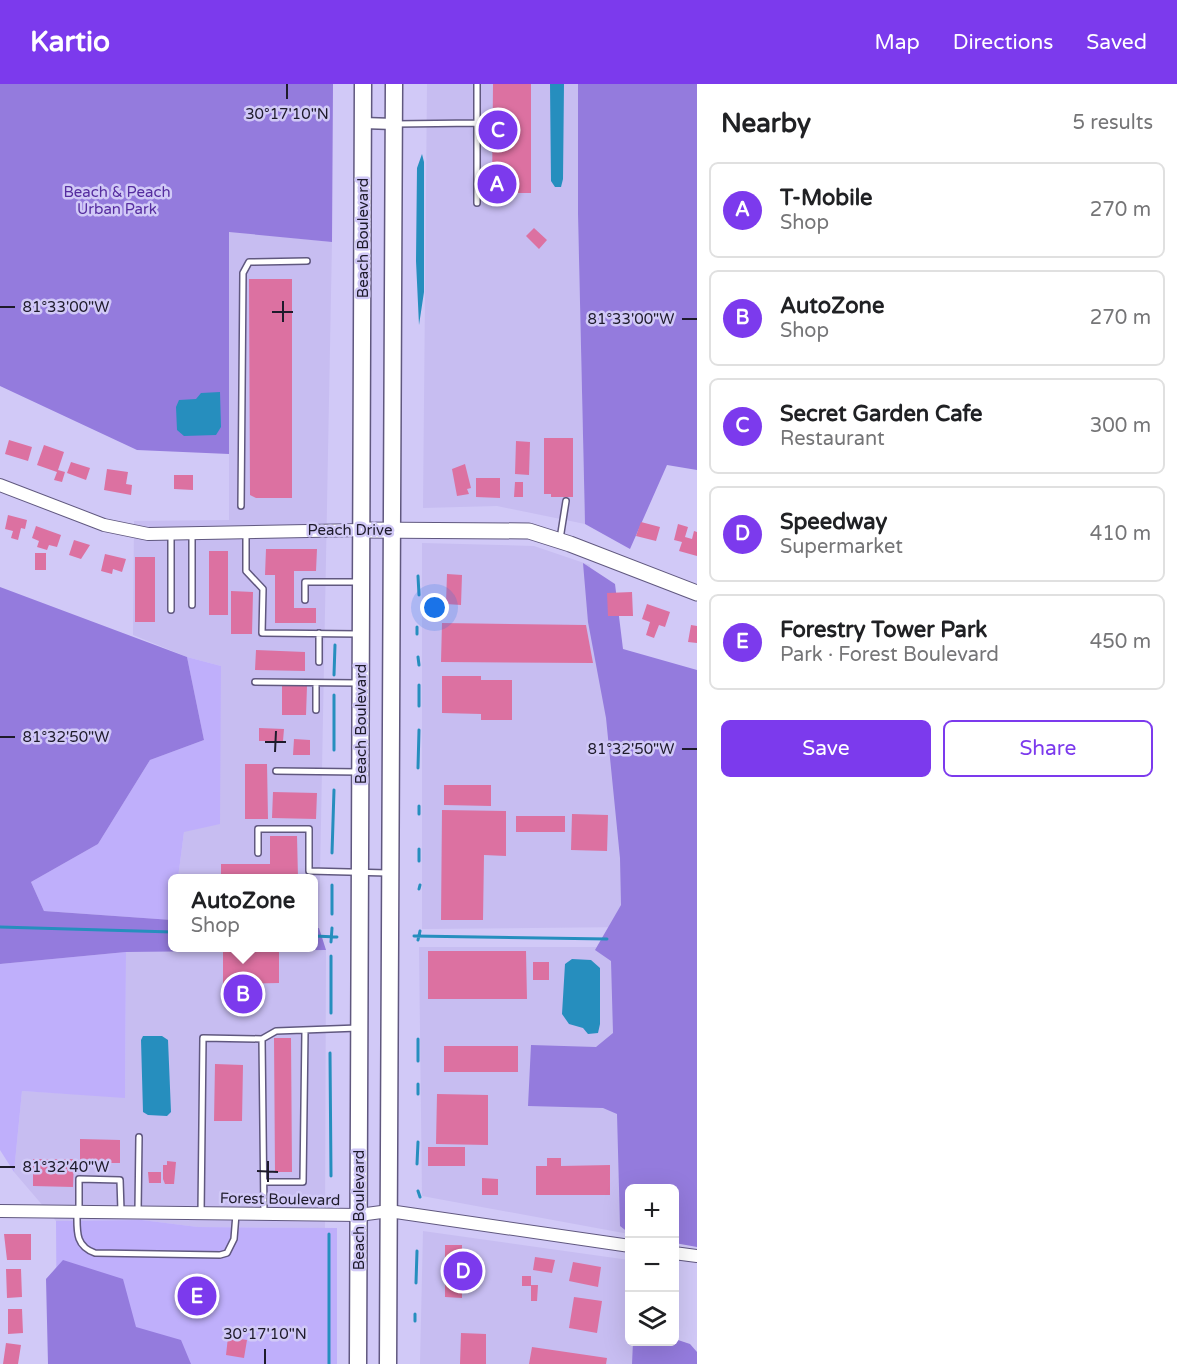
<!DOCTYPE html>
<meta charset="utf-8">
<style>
:root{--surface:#fff;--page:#f6f6f6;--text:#202124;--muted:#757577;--line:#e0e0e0;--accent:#7c3aed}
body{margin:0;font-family:"Varela Round",sans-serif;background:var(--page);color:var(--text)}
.controls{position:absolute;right:18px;bottom:18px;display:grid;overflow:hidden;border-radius:9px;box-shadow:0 6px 24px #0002}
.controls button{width:54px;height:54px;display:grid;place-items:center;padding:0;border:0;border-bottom:2px solid var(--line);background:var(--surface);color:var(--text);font:30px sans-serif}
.you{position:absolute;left:435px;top:524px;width:21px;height:21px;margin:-15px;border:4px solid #fff;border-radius:50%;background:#1a73e8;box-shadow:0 0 0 9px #1a73e833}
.badge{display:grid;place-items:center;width:39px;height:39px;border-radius:50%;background:var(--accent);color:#fff;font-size:20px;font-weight:700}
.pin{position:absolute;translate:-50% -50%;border:3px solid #fff;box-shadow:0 2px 6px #0006}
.popup{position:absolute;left:168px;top:790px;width:150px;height:78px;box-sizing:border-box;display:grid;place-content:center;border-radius:9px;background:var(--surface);filter:drop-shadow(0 2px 4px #0005);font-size:20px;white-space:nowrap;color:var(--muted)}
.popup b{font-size:22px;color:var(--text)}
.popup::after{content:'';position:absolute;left:50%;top:100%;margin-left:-12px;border:12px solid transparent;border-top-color:var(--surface)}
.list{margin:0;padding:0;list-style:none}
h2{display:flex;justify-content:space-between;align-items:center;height:78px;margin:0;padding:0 24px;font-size:26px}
h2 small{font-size:20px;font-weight:400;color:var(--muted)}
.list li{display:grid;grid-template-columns:39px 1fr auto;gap:18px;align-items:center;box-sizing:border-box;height:96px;margin:0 12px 12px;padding:0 12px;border:2px solid var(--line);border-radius:9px}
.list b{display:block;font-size:22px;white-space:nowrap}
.list p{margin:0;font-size:20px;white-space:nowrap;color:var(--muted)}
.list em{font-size:20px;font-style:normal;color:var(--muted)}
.actions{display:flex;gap:12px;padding:18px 24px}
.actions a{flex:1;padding:14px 0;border:2px solid var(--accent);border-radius:9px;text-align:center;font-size:21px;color:var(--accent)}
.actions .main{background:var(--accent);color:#fff}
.icon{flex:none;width:33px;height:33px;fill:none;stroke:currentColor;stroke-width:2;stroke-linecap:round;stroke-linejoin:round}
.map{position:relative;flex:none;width:697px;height:1280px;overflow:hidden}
header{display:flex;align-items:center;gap:36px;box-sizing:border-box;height:84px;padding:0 30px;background:var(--accent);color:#fff}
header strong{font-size:28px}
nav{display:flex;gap:33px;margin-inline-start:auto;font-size:21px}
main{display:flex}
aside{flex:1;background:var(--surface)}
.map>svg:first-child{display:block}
</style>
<header>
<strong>Kartio</strong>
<nav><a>Map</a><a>Directions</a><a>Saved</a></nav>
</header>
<main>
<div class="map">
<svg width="697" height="1280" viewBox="0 0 697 1280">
<rect width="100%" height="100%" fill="#d1c9f7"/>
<!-- built -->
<path fill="#c7bdf1" d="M427 0H578V130L585 440 497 422 423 424Z
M229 147 332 158 319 844H314V794H178L184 748 221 582 187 573 133 551 134 437 229 436Z
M422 459 534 462 590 481 600 582 629 732 630 843 422 845Z
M419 863H630L629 1150 422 1112Z
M326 866 325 1144 198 1143 142 1136 56 1137 14 1088 22 1007 125 1013 126 868Z
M423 1147 629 1176 630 1258H633V1280H420Z"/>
<!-- green -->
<path fill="#bfaffb" d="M187 573 221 582 220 740 184 748 178 794H172V836L44 827 31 798 98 760 150 676 204 656Z
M126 868 125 1014 22 1007 14 1088 0 1066V880Z
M142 1136 198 1143 337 1144V1280H57L56 1137Z"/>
<!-- forest -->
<path fill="#947bdd" d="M0 0H333L332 158 229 148V370L137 366 0 302Z
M578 0H697V386L667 381 630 465 585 440 578 130Z
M583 479 615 500 623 565 697 586V1163L675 1159 674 1104H630L629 1149 620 1142 617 1030 603 1024 528 1022 531 961 596 963 613 949 611 877 595 866 621 821 620 774 606 634 588 538Z
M0 503 187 573 204 656 150 676 98 760 31 798 44 827 172 836V864H314V844H319L326 866 126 868 0 880Z
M63 1176 123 1195 136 1243 181 1256 191 1280H48L46 1195Z
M675 1255 690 1260 697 1268V1280H632L633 1258H674Z"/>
<!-- water -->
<path fill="#268ebe" d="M550 0H564L563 95 561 103H555L551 97Z
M422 70 424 78V208L419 241 416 177 417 84Z
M220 308 221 343 216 351 184 352 177 346 176 323 179 316 196 315 201 309Z
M572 875 591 876 600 884V940L598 949 588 950 583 944 569 940 562 930 565 880Z
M143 952H162L168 956 171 1028 167 1032 148 1031 143 1028 141 956Z"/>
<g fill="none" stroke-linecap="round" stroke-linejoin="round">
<!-- stream -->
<path stroke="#268ebe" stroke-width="3" d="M418 492 419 511
M417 550V543
M418 573 419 581
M334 591 335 561
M334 611V666
M419 622V601
M418 684 419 646
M419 730V722
M332 769 334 706
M419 777V765
M419 805 420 801
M332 830V801
M0 843 172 848
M314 852 337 853
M414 852 607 855
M418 856 420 847
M331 858 332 844
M331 929V872
M418 955V977
M330 969 331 1092
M418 1010V1000
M417 1080 418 1058
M418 1107 420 1113
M329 1150V1280
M416 1199 417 1167
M415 1230V1237"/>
</g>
<!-- building -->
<path fill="#dc71a1" d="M493 0H531V109H492Z
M534 144 547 156 539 165 526 152Z
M249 195H292V414H256L250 411Z
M544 354H573V413H551V410H544Z
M9 356 32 363 28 377 5 370Z
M516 357 530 358 529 391 515 390Z
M44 361 64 368 58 386 65 388 62 398 54 396 57 388 37 381Z
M71 378 90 384 86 396 67 389Z
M465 380 471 404 467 405 469 410 457 412 452 385Z
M107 385 128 388 126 400 132 401 131 411 104 406Z
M174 391H193V406L174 405Z
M476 394H500V414L476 413Z
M515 398H523V413H514Z
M8 431 27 436 25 445 21 444 18 456 11 454 13 447 5 445Z
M641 438 660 443 656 457 636 452Z
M678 440 688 443 685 453 692 455 694 447 697 448V472L679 467 682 458 674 456Z
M36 442 61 451 57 463 49 461 47 466 37 463 39 457 32 454Z
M74 456 90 461 81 475 69 471Z
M266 465H317L316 487H294V524H316V539H275V491H265Z
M209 467H228V531H209Z
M35 469H46V486H35Z
M105 470 126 475 122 488 113 485 112 490 101 487Z
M135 473H155V538H135Z
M447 490 462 491 461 521 446 520Z
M231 507 253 508 252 550H231Z
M632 508 633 532H608L607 509Z
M647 520 670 528 665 543 659 541 654 554 646 551 650 538 642 535Z
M442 539 586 541 593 579 441 578Z
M691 541 697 542V559L688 558Z
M256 566 305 568V587L255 586Z
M442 592H481V596H512V636H481V630L442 629Z
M282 602H307L306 631H282Z
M259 644 284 645 283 657H259Z
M294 655 310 656V671H293Z
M245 680H267L268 735H245Z
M444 701H491V722L444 721Z
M273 708 317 709 316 735 272 734Z
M442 726 506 727V772L484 771 483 836H441Z
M572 730 608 731 607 767 571 766Z
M516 732H565V748H516Z
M270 752H297L298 794H270V792L221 794V780H270Z
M428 867H526L527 915H428Z
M223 868H279V899L223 900Z
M533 878H549V896H533Z
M274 954H291L292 1088H275Z
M444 962H518V988H444Z
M215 980 243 981 242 1037H214Z
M437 1010 488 1011V1061L436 1060Z
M80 1055 120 1056V1079H80Z
M428 1063H465V1082H428Z
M547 1074H561V1082L610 1081V1111H536V1082H547Z
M33 1075H74L73 1103 33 1102Z
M167 1077 176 1078 174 1100H165L163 1095V1081H167Z
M148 1088H161V1099H149Z
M482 1094 498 1095V1111H482Z
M4 1150H31V1176H7Z
M445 1161H462V1181H470V1194H462V1214L445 1213Z
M535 1173 555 1176 552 1189 533 1186Z
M573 1178 601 1183 598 1203 569 1197Z
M6 1185H21L22 1213 7 1214Z
M522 1192H531V1202H522Z
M531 1201H538L537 1217H531Z
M574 1213 602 1217 597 1249 569 1244Z
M8 1225H22L23 1249 8 1250Z
M461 1249 486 1250V1280H460Z
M228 1253 247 1256 244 1274 226 1271Z
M6 1259 21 1261 18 1280H3Z
M532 1263 607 1274 606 1280H529Z"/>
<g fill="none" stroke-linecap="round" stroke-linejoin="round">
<defs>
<path id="service" d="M395 40 477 39
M477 119V0
M241 422 243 189 249 178 307 177
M192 450V521
M246 450V487L263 505 262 549 359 550
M560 455 566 417
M305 516V498H360
M171 526V450
M319 578V549
M255 598 359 599
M316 599V626
M276 687 359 688
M258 769V745H309V787L388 789
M264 1098H303L305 947
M138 1127 139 1053
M77 1128C77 1147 75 1162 95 1169L220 1171 227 1169 234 1155 236 1130
M79 1128V1095L120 1096 121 1127
M201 1129 203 954 262 955
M264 1130 262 955 276 947 358 944"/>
<path id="minor" d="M363 39 394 40"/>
<path id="tertiary" d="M0 401 104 441 148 450 362 446
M0 1127 359 1131 389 1127 630 1162
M674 1169 697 1172"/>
<path id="secondary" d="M362 446 529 447 570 460 697 509"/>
<path id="trunk" d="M358 1280 363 0
M388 1280 394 0"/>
</defs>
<!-- service casing -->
<use href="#service" stroke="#60587f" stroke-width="8"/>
<!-- minor casing -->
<use href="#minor" stroke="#60587f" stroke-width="13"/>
<!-- tertiary casing -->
<use href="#tertiary" stroke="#60587f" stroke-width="14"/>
<!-- secondary casing -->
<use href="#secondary" stroke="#60587f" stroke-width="17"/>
<!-- trunk casing -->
<use href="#trunk" stroke="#60587f" stroke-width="19"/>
<!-- service -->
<use href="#service" stroke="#fff" stroke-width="5"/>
<!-- minor -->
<use href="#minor" stroke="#fff" stroke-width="10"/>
<!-- tertiary -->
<use href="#tertiary" stroke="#fff" stroke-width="12"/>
<!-- secondary -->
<use href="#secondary" stroke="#fff" stroke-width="15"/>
<!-- trunk -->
<use href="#trunk" stroke="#fff" stroke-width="16"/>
</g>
<!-- ticks -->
<path fill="none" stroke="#1e1b2b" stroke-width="2" d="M287 15V0M0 223H15M272 228H293M682 235H697M283 238V217M0 653H15M265 658H286M682 665H697M275 668 276 647M0 1083H15M257 1087 278 1088M268 1098V1077M265 1280V1265"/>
<g text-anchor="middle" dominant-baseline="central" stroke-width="5" stroke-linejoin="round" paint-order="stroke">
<!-- park labels -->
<g font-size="15" fill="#552c9f" stroke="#d1c9f7">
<text x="117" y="108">Beach &amp; Peach<tspan x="117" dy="17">Urban Park</tspan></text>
</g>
<!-- street labels -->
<g font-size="15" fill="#1e1b2b" stroke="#d1c9f7">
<text transform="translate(363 154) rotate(-90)">Beach Boulevard</text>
<text x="350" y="446">Peach Drive</text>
<text transform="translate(361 640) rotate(-90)">Beach Boulevard</text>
<text transform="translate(280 1115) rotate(1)">Forest Boulevard</text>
<text transform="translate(359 1126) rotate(-90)">Beach Boulevard</text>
</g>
</g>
<g font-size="15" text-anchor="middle" fill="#1e1b2b" stroke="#d1c9f7" stroke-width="5" stroke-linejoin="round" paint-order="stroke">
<text x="287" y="35">30°17'10"N</text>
<text x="66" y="228">81°33'00"W</text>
<text x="631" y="240">81°33'00"W</text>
<text x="66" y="658">81°32'50"W</text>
<text x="631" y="670">81°32'50"W</text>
<text x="66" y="1088">81°32'40"W</text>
<text x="265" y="1255">30°17'10"N</text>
</g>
</svg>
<div class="controls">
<button>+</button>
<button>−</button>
<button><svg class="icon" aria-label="layers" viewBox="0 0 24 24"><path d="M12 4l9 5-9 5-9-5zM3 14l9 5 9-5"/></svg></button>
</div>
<div class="you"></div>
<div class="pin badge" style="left:497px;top:100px">A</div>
<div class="pin badge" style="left:243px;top:910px">B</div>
<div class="popup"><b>AutoZone</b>Shop</div>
<div class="pin badge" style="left:498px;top:46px">C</div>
<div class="pin badge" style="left:463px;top:1187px">D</div>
<div class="pin badge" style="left:197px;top:1212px">E</div>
</div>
<aside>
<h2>Nearby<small>5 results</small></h2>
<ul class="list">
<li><span class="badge">A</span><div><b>T-Mobile</b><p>Shop</p></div><em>270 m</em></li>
<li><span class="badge">B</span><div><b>AutoZone</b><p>Shop</p></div><em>270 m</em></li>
<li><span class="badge">C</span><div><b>Secret Garden Cafe</b><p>Restaurant</p></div><em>300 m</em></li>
<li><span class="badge">D</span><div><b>Speedway</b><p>Supermarket</p></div><em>410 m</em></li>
<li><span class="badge">E</span><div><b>Forestry Tower Park</b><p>Park · Forest Boulevard</p></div><em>450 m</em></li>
</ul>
<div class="actions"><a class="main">Save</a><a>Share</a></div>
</aside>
</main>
